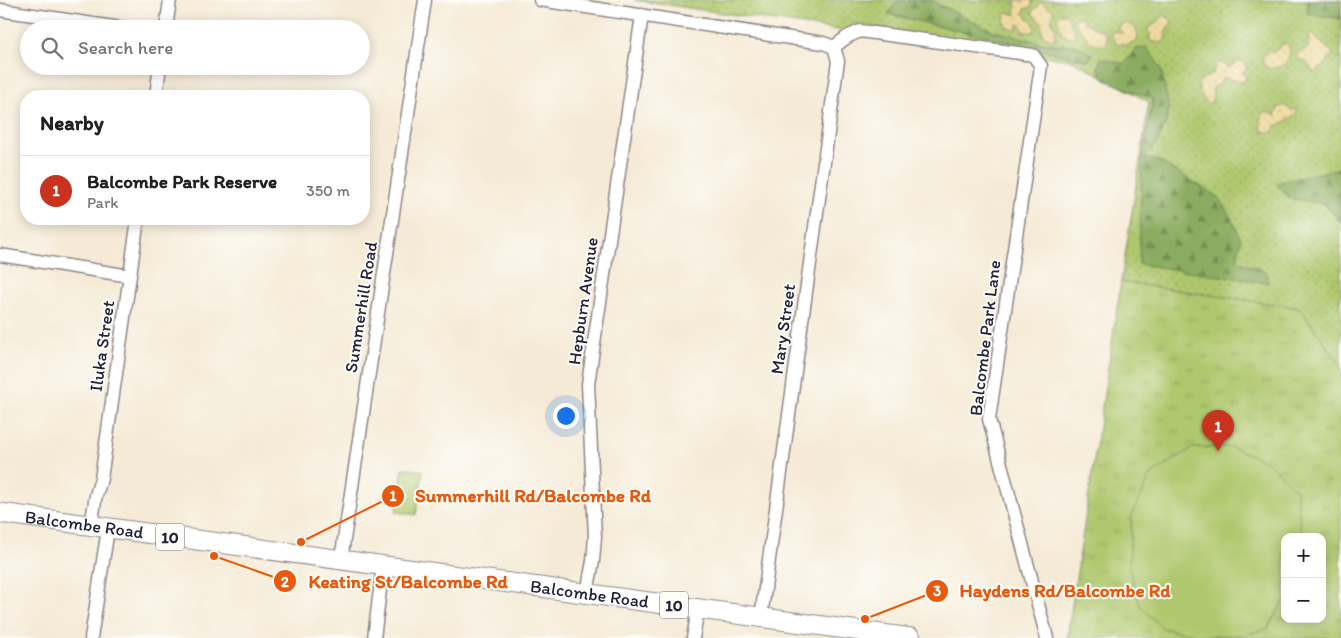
<!DOCTYPE html>
<meta charset="utf-8">
<style>
:root{--surface:#fff;--page:#f2f2f2;--text:#202124;--muted:#757577;--line:#e0e0e0;--accent:#c8321e}
body{margin:0;font-family:Itim,sans-serif;background:var(--page);color:var(--text)}
.controls{position:absolute;right:15px;bottom:15px;display:grid;overflow:hidden;border-radius:10px;box-shadow:0 2px 12px #0003}
.controls button{width:45px;height:45px;display:grid;place-items:center;padding:0;border:0;border-bottom:1px solid var(--line);background:var(--surface);color:var(--text);font:25px sans-serif}
.you{position:absolute;left:565px;top:415px;width:18px;height:18px;margin:-12px;border:4px solid #fff;border-radius:50%;background:#1a73e8;box-shadow:0 0 0 8px #1a73e833}
.badge{display:grid;place-items:center;width:32px;height:32px;border-radius:50%;background:var(--accent);color:#fff;font-size:16px;font-weight:700}
.pin{position:absolute;translate:-50% -41px;filter:drop-shadow(0 1px 2px #0008)}
.pin::after{content:'';position:absolute;top:26px;width:18px;height:15px;background:inherit;clip-path:polygon(0 0,100% 0,50% 100%)}
.list{margin:0;padding:0;list-style:none}
h2{display:flex;justify-content:space-between;align-items:center;height:65px;margin:0;padding:0 20px;font-size:21px}
h2 small{font-size:16px;font-weight:400;color:var(--muted)}
.list li{display:grid;grid-template-columns:32px 1fr auto;gap:15px;align-items:center;box-sizing:border-box;height:70px;padding:0 20px;border-top:1px solid var(--line)}
.list b{display:block;font-size:19px;white-space:nowrap}
.list p{margin:0;font-size:16px;white-space:nowrap;color:var(--muted)}
.list em{font-size:16px;font-style:normal;color:var(--muted)}
.icon{flex:none;width:28px;height:28px;fill:none;stroke:currentColor;stroke-width:2;stroke-linecap:round;stroke-linejoin:round}
.map{position:relative;flex:none;width:1341px;height:638px;overflow:hidden}
.search{position:absolute;background:var(--surface);box-shadow:0 2px 12px #0003;left:20px;top:20px;width:350px;height:55px;display:flex;align-items:center;gap:12px;box-sizing:border-box;padding:0 18px;border-radius:28px;color:var(--muted);font-size:19px}
.panel{position:absolute;background:var(--surface);box-shadow:0 2px 12px #0003;left:20px;top:90px;width:350px;height:135px;border-radius:20px}
.map>svg:first-child{display:block}
</style>
<div class="map">
<svg width="1341" height="638" viewBox="0 0 1341 638">
<defs>
<pattern id="grass-dots" width="8" height="8" patternUnits="userSpaceOnUse" patternTransform="scale(1.25)"><rect width="8" height="8" fill="#afc76d"/><path d="M2 2h.1M6 6h.1" fill="none" stroke="#96ab5f" stroke-width="1.8" stroke-linecap="round"/></pattern>
<pattern id="forest-firs" width="22" height="20" patternUnits="userSpaceOnUse" patternTransform="scale(1.25)"><rect width="22" height="20" fill="#8bac60"/><path d="M5 1l3.5 6h-7zM16 11l3.5 6h-7z" fill="#718c50"/></pattern>
<pattern id="sand-dots" width="8" height="8" patternUnits="userSpaceOnUse" patternTransform="scale(1.25)"><rect width="8" height="8" fill="#eeda9e"/><path d="M2 2h.1M6 6h.1" fill="none" stroke="#ccbb89" stroke-width="1.8" stroke-linecap="round"/></pattern>
<pattern id="park-tufts" width="24" height="20" patternUnits="userSpaceOnUse" patternTransform="scale(1.25)"><rect width="24" height="20" fill="#afc76d"/><path d="M3 7l-1-3M5 7V3M7 7l1-3M15 17l-1-3M17 17v-4M19 17l1-3" fill="none" stroke="#96ab5f"/></pattern>
</defs>
<rect width="100%" height="100%" fill="#fdfcf7"/>
<filter id="ink" filterUnits="userSpaceOnUse"><feTurbulence type="fractalNoise" baseFrequency=".02" numOctaves="2"/><feDisplacementMap in="SourceGraphic" scale="10" xChannelSelector="R" yChannelSelector="G"/><feConvolveMatrix kernelMatrix="1 2 1 2 8 2 1 2 1" color-interpolation-filters="sRGB"/></filter>
<filter id="wash" filterUnits="userSpaceOnUse"><feTurbulence type="fractalNoise" baseFrequency=".0096" numOctaves="4" result="noise"/><feDisplacementMap in="SourceGraphic" scale="20" xChannelSelector="R" yChannelSelector="G"/><feGaussianBlur stdDeviation="1.12" result="paint"/><feColorMatrix in="noise" values="0 0 0 0 0 0 0 0 0 0 0 0 0 0 0 0 0 1.4 0 .05"/><feComposite in="paint" operator="in"/></filter>
<g filter="url(#wash)">
<rect width="100%" height="100%" fill="#f5ead5"/>
<!-- grass -->
<path fill="url(#grass-dots)" stroke="#687454" d="M635 0H1341V366L1300 308 1121 282 1149 102 1074 61 855 24 844 31Z"/>
<!-- forest -->
<path fill="url(#forest-firs)" stroke="#56674e" d="M906 0H930L991 30 1046 44 1076 45 1093 55 1088 61 888 14 897 2Z
M1308 0H1341V19L1307 13Z
M1146 47 1161 68 1169 109 1165 126 1156 145 1143 158 1159 161 1218 197 1231 218 1241 239 1237 261 1267 272 1268 283 1139 264 1142 158 1153 99 1105 80 1098 69 1101 58 1124 64 1135 50Z
M1341 168V223L1325 204 1290 198 1276 183Z"/>
<!-- sand -->
<path fill="url(#sand-dots)" stroke="#887e6c" d="M1018 0H1033L1031 7 1025 9 1024 13C1029 22 1036 18 1034 32H1024L1021 25 1018 24 1016 30 1006 26 1004 20 1005 14 1010 13 1016 15 1015 3Z
M1041 2 1054 11 1051 22 1056 30 1055 38 1050 39 1043 35 1041 22 1036 18 1032 12Z
M1059 14H1068L1071 26 1075 31V36C1061 41 1061 27 1057 18Z
M1164 15 1170 19 1172 22 1166 30 1165 39 1162 43 1150 41V33L1147 30 1150 27 1157 23Z
M1080 17 1085 20V23L1091 25 1093 28 1102 30 1106 34 1107 42 1104 46 1090 42 1076 25 1074 18Z
M1126 23C1135 26 1138 30 1138 40L1127 45 1116 43 1111 35 1112 31 1123 33 1119 29V25Z
M1310 33 1333 53 1325 65 1313 72 1307 62 1297 58V54L1308 47Z
M1286 43 1290 46 1289 58 1285 65 1269 69 1263 64V57C1267 53 1270 50 1276 51L1282 45Z
M1240 61C1245 63 1246 64 1246 70L1242 72 1246 77 1244 81 1239 82 1223 77 1220 84 1213 87 1212 89C1213 95 1214 100 1208 104L1200 93 1198 82 1213 73C1215 68 1215 64 1221 62L1228 68Z
M1282 106H1286L1291 110 1296 109 1297 114 1281 124 1274 126V132H1264C1259 126 1260 118 1264 112L1273 114 1275 116 1278 108Z"/>
<!-- park -->
<path fill="url(#park-tufts)" stroke="#687454" fill-rule="evenodd" d="M1121 282 1300 308 1341 366V638H1067ZM1285 537H1322V619H1285Z"/>
<!-- garden -->
<path fill="#afc76d" stroke="#687454" d="M1231 447 1268 462 1296 490 1301 531 1300 537H1285V599L1268 628 1245 635 1203 636 1162 628 1140 606 1129 567 1132 514 1151 475 1192 448Z
M403 468 423 471 416 515 396 512Z"/>
</g>
<g filter="url(#ink)">
<g fill="none" stroke-linecap="round" stroke-linejoin="round">
<defs>
<path id="minor" d="M540 0 823 43 834 47
M0 10 127 29
M166 29 170 0
M834 47 847 37 860 31 1033 55 1041 66 989 419 1047 638
M156 96 160 66
M0 255 130 276
M91 526 96 495 101 479 138 219
M341 560 425 0
M587 593 593 561 595 537 588 384 642 15
M761 617 838 61 834 47
M91 638 108 529
M374 638 383 566
M693 638 698 609"/>
<g id="primary">
<path id="s1" d="M0 513 911 638"/>
</g>
</defs>
<!-- minor casing -->
<use href="#minor" stroke="#8c8688" stroke-width="15"/>
<!-- primary casing -->
<use href="#primary" stroke="#8c8688" stroke-width="21"/>
<!-- minor -->
<use href="#minor" stroke="#fff" stroke-width="12"/>
<!-- primary -->
<use href="#primary" stroke="#fff" stroke-width="19"/>
</g>
</g>
<g text-anchor="middle" dominant-baseline="central" stroke-width="4" stroke-linejoin="round" paint-order="stroke">
<!-- shield labels -->
<g fill="#fdfcf7" stroke="#646373" stroke-width="1">
<rect x="156" y="523.5" width="28" height="27" rx="4"/>
<rect x="660" y="591.5" width="28" height="27" rx="4"/>
</g>
<g font-size="16" font-weight="bold" fill="#22223b">
<text x="170" y="537">10</text>
<text x="674" y="605">10</text>
</g>
<!-- street labels -->
<g font-size="18" fill="#22223b" stroke="#fdfcf7">
<text transform="translate(583 301) rotate(-82)">Hepburn Avenue</text>
<text transform="translate(361 307) rotate(-81)">Summerhill Road</text>
<text transform="translate(783 329) rotate(-82)">Mary Street</text>
<text transform="translate(985 338) rotate(-83)">Balcombe Park Lane</text>
<text transform="translate(102 346) rotate(-82)">Iluka Street</text>
<text stroke="none"><textPath href="#s1" startOffset="85">Balcombe Road</textPath></text>
<text stroke="none"><textPath href="#s1" startOffset="595">Balcombe Road</textPath></text>
</g>
</g>
<!-- callouts -->
<path fill="none" stroke="#e8590c" stroke-width="2" d="M301 542L393 496M214 556L285 581M865 619L937 591"/>
<g fill="#e8590c" stroke="#fdfcf7" stroke-width="2">
<circle cx="301" cy="542" r="5"/>
<circle cx="214" cy="556" r="5"/>
<circle cx="865" cy="619" r="5"/>
<circle cx="393" cy="496" r="12"/>
<circle cx="285" cy="581" r="12"/>
<circle cx="937" cy="591" r="12"/>
</g>
<g font-size="15" text-anchor="middle" font-weight="bold" fill="#fff">
<text x="393" y="501">1</text>
<text x="285" y="587">2</text>
<text x="937" y="596">3</text>
</g>
<g font-size="19" text-anchor="middle" font-weight="bold" fill="#e8590c" stroke="#fdfcf7" stroke-width="4" stroke-linejoin="round" paint-order="stroke">
<text x="533" y="502">Summerhill Rd/Balcombe Rd</text>
<text x="408" y="588">Keating St/Balcombe Rd</text>
<text x="1065" y="597">Haydens Rd/Balcombe Rd</text>
</g>
</svg>
<div class="controls">
<button>+</button>
<button>−</button>
</div>
<div class="you"></div>
<div class="pin badge" style="left:1218px;top:451px">1</div>
<div class="search"><svg class="icon" aria-label="search" viewBox="0 0 24 24"><circle cx="10" cy="10" r="6"/><path d="M15 15l6 6"/></svg>Search here</div>
<section class="panel">
<h2>Nearby<small></small></h2>
<ul class="list">
<li><span class="badge">1</span><div><b>Balcombe Park Reserve</b><p>Park</p></div><em>350 m</em></li>
</ul>
</section>
</div>
